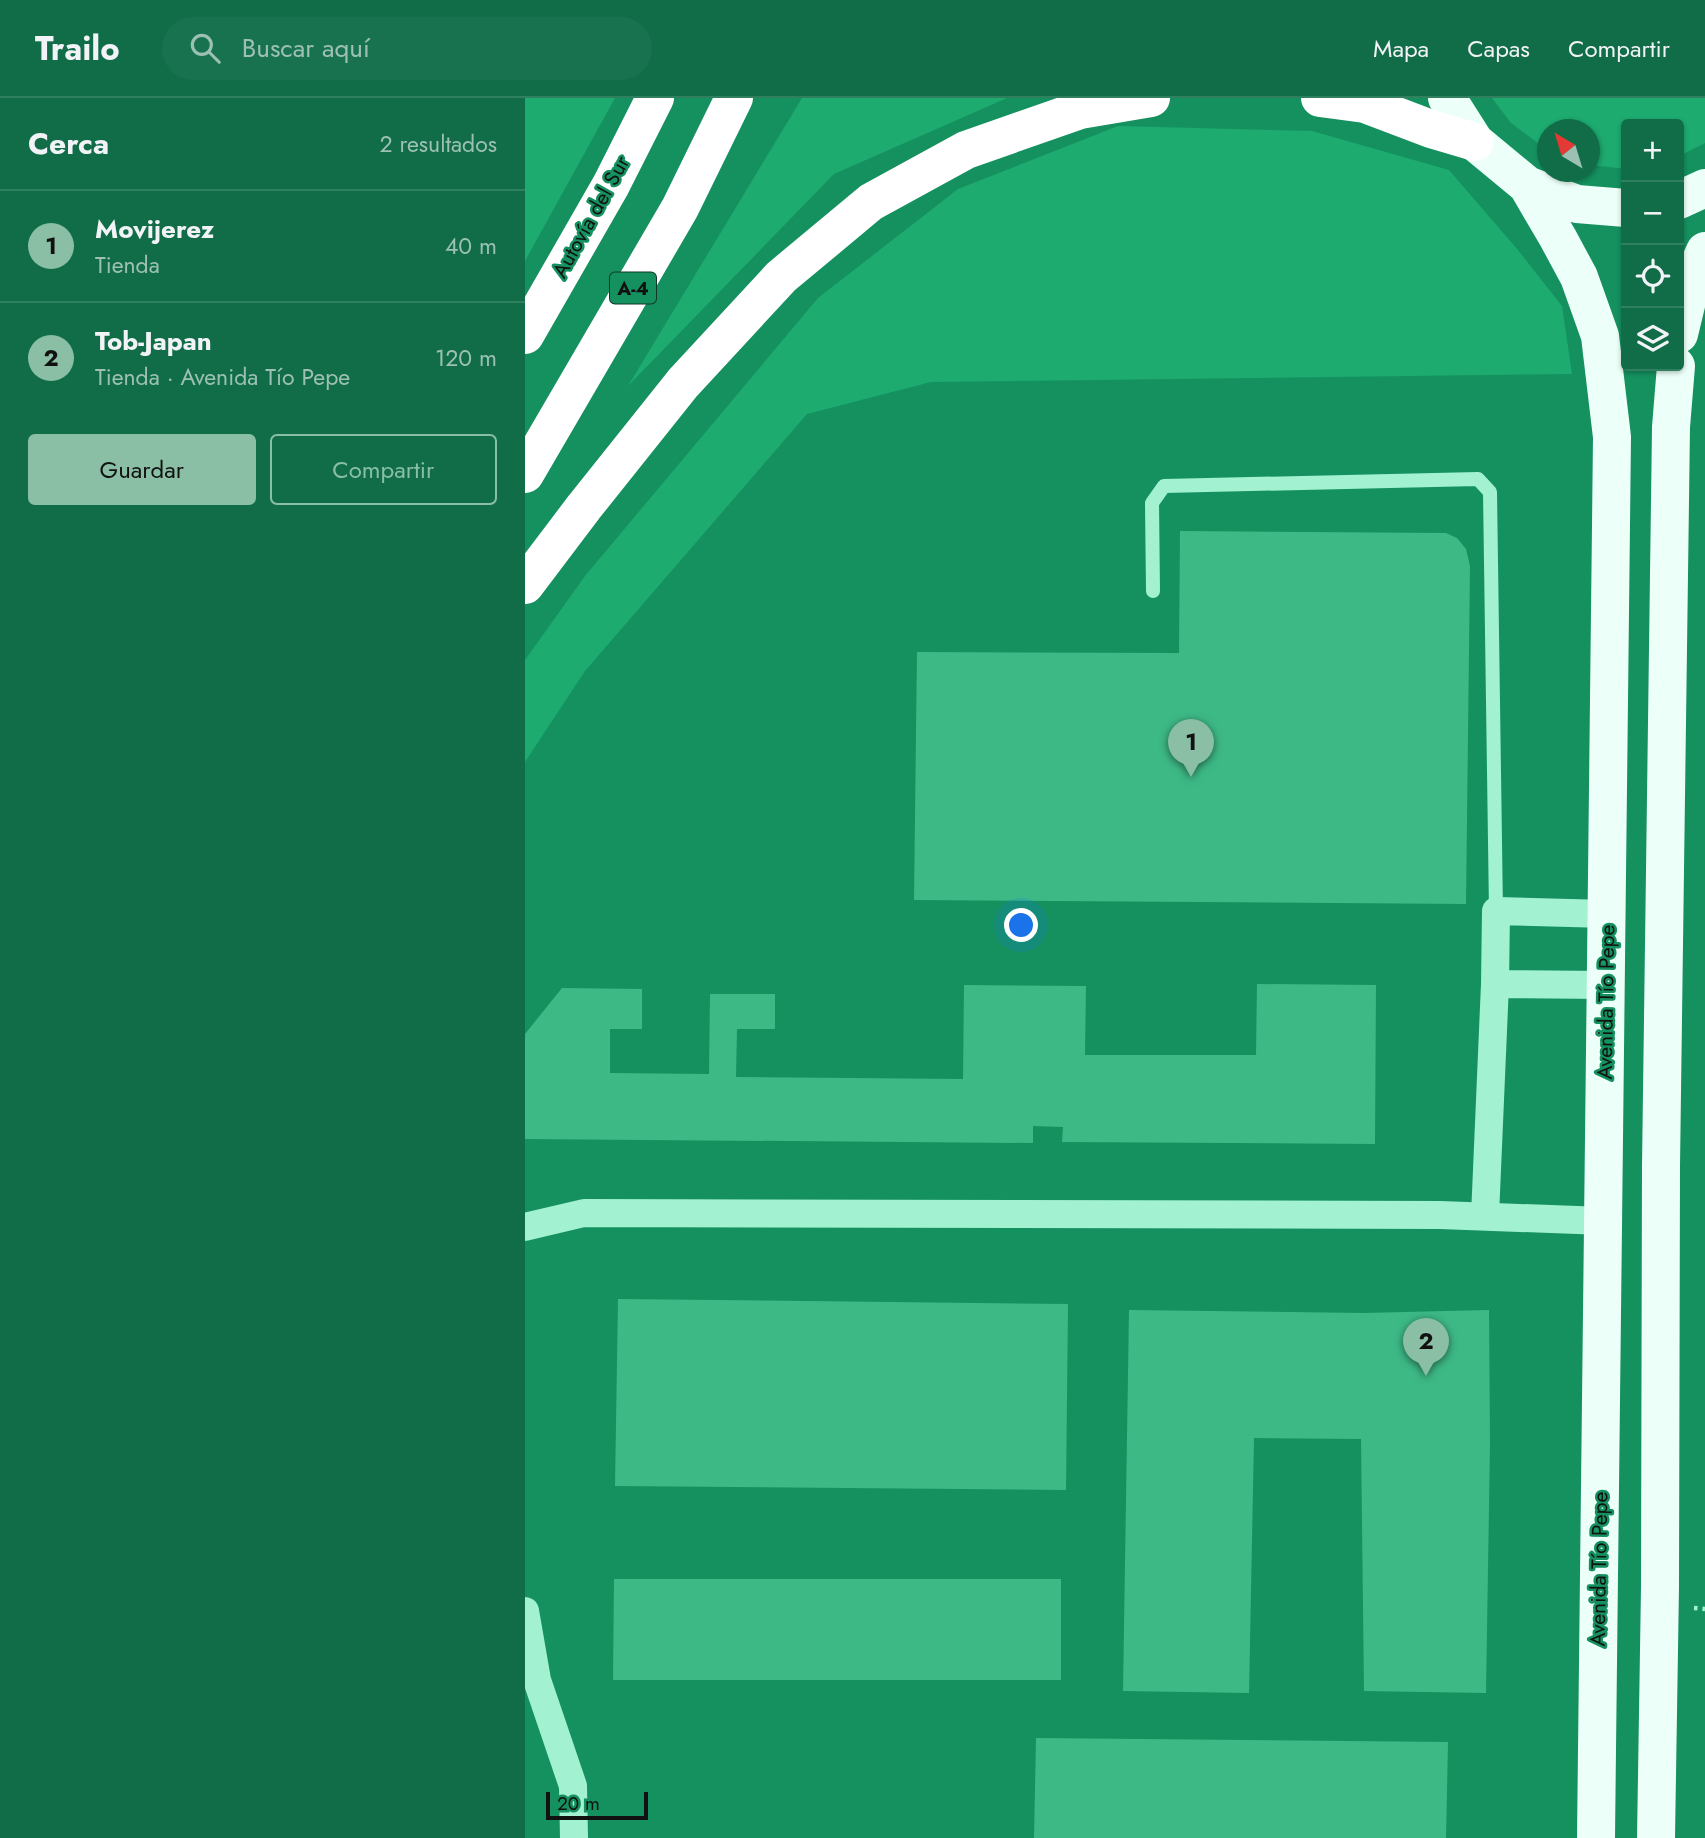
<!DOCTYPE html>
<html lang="es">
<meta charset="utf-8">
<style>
:root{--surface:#106d48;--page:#19724f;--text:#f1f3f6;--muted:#9cc0b4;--line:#308060;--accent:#8abfa5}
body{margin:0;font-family:Jost,sans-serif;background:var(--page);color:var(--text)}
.controls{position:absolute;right:21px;top:21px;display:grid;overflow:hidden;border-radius:7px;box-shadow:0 2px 5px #0004}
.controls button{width:63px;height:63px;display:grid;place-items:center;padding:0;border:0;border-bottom:2px solid var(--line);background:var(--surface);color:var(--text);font:35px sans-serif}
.compass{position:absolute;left:1012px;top:21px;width:63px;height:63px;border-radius:50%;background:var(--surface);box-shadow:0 2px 5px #0004;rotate:322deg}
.scale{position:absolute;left:21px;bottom:18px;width:102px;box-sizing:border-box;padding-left:7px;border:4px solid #111;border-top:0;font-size:19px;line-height:24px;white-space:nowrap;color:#111;-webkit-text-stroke:5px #159160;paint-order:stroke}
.you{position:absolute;left:497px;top:828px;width:24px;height:24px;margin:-18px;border:5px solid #fff;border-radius:50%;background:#1a73e8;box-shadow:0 0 0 10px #1a73e833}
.badge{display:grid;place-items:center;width:46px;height:46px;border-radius:50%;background:var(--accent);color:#111;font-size:23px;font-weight:700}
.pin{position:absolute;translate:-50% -58px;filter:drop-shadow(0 2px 4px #0008)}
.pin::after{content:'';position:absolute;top:37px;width:24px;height:21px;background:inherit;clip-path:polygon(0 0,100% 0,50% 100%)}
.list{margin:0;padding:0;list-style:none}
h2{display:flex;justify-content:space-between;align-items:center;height:91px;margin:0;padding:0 28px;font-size:30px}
h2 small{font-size:23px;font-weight:400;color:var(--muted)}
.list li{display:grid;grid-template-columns:46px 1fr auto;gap:21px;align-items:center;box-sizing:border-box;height:112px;padding:0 28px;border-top:2px solid var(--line)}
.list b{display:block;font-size:26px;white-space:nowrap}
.list p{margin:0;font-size:23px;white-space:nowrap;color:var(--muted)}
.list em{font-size:23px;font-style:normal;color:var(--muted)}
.actions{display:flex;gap:14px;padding:21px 28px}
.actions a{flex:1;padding:16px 0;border:2px solid var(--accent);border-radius:7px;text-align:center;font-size:24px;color:var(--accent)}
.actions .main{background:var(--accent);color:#111}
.icon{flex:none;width:38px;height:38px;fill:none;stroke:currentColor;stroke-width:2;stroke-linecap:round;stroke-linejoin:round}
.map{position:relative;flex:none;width:1180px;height:1740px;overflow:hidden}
header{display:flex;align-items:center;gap:42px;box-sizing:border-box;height:98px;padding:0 35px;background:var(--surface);border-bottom:2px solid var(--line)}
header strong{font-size:33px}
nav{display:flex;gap:38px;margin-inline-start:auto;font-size:24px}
.search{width:490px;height:63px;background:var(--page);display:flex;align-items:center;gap:18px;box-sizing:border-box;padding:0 24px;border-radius:38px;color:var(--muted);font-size:26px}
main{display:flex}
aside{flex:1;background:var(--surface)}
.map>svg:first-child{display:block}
</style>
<header>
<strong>Trailo</strong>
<div class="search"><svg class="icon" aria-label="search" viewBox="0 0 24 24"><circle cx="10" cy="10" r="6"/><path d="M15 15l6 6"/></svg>Buscar aquí</div>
<nav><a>Mapa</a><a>Capas</a><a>Compartir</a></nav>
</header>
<main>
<aside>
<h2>Cerca<small>2 resultados</small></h2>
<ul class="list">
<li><span class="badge">1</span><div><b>Movijerez</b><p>Tienda</p></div><em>40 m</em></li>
<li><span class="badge">2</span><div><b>Tob-Japan</b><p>Tienda · Avenida Tío Pepe</p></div><em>120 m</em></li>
</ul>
<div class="actions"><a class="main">Guardar</a><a>Compartir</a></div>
</aside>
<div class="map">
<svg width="1180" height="1740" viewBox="0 0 1180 1740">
<rect width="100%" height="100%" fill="#159160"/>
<!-- green -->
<path fill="#1dab70" d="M0 0H90L0 163Z
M277 0H482L309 76 103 288Z
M967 0H1180V45L1154 58V26H1101V71L1065 67 1064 32H1023L1022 52 986 25Z
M593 28 787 33 924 72 993 152 1037 208 1047 276 406 284 282 316 60 573 0 664V562L60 478 293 200 433 91Z"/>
<!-- building -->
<path fill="#3db986" d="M655 433 921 435 932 440 941 451 945 468 941 806 389 802 392 554 654 555Z
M732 886 851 887 850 1046 537 1044 538 1029 508 1028V1045L0 1041V936L37 890 117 891V931H85V975L184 976 185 896H250V931H212L211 979 438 981 439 887 561 888 560 957H731Z
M93 1201 543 1206 541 1392 90 1388Z
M604 1212 838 1215 964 1212 965 1345 961 1595 839 1593 836 1341 729 1340 724 1595 598 1593Z
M89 1481H536V1582H88Z
M511 1640 923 1644 921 1740H509Z"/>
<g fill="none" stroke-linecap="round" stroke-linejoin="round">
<!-- path -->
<path stroke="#a2f1d0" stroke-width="4.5" stroke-dasharray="3.5 5" stroke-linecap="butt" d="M1169 1510 1180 1511"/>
<!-- service -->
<path stroke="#a2f1d0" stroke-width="14" d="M628 493 627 405 639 388 953 381 965 394 971 813"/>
<!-- minor -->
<path stroke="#a2f1d0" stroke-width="28" d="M970 886 1080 887
M960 1118 970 886 971 813 1082 816
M0 1129 59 1115 915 1117 1079 1123
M0 1513 12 1582 48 1688 49 1740"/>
<!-- primary -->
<path stroke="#ecfff8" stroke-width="38" d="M922 0 950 44 1002 87 1052 106 1101 110
M1002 87 1033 140 1054 179 1075 238 1087 339 1071 1740
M1154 102 1180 90
M1154 236 1167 182 1180 153
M1131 1740 1135 1489 1136 1068 1146 329 1151 268"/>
<!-- motorway -->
<path stroke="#fff" stroke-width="38" d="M795 0 840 6 906 31 950 44
M0 237 86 87 130 0
M0 376 155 110 209 0
M0 487 59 409 158 285 256 179 346 104 441 52 555 12 626 0"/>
</g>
<g text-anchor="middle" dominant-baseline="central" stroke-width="5" stroke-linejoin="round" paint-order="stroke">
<!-- shield labels -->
<rect fill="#159160" stroke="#123729" stroke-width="2" x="85" y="174.5" width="46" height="31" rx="5"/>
<g font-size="19" font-weight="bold" fill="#111">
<text x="108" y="190">A-4</text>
</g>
<!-- street labels -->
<g font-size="21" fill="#111" stroke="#159160">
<text transform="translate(66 119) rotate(-61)">Autovía del Sur</text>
<text transform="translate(1081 904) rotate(-89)">Avenida Tío Pepe</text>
<text transform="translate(1074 1471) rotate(-89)">Avenida Tío Pepe</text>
</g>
</g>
</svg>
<div class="controls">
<button>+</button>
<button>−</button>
<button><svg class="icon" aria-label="locate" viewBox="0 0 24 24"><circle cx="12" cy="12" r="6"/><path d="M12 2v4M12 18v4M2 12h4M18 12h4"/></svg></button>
<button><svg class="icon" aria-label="layers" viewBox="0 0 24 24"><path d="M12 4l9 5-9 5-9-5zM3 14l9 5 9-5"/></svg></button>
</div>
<svg class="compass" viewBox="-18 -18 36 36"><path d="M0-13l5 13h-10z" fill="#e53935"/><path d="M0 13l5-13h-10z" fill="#9cc0b4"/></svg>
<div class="scale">20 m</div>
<div class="you"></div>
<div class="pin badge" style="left:666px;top:679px">1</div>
<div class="pin badge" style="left:901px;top:1278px">2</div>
</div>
</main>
